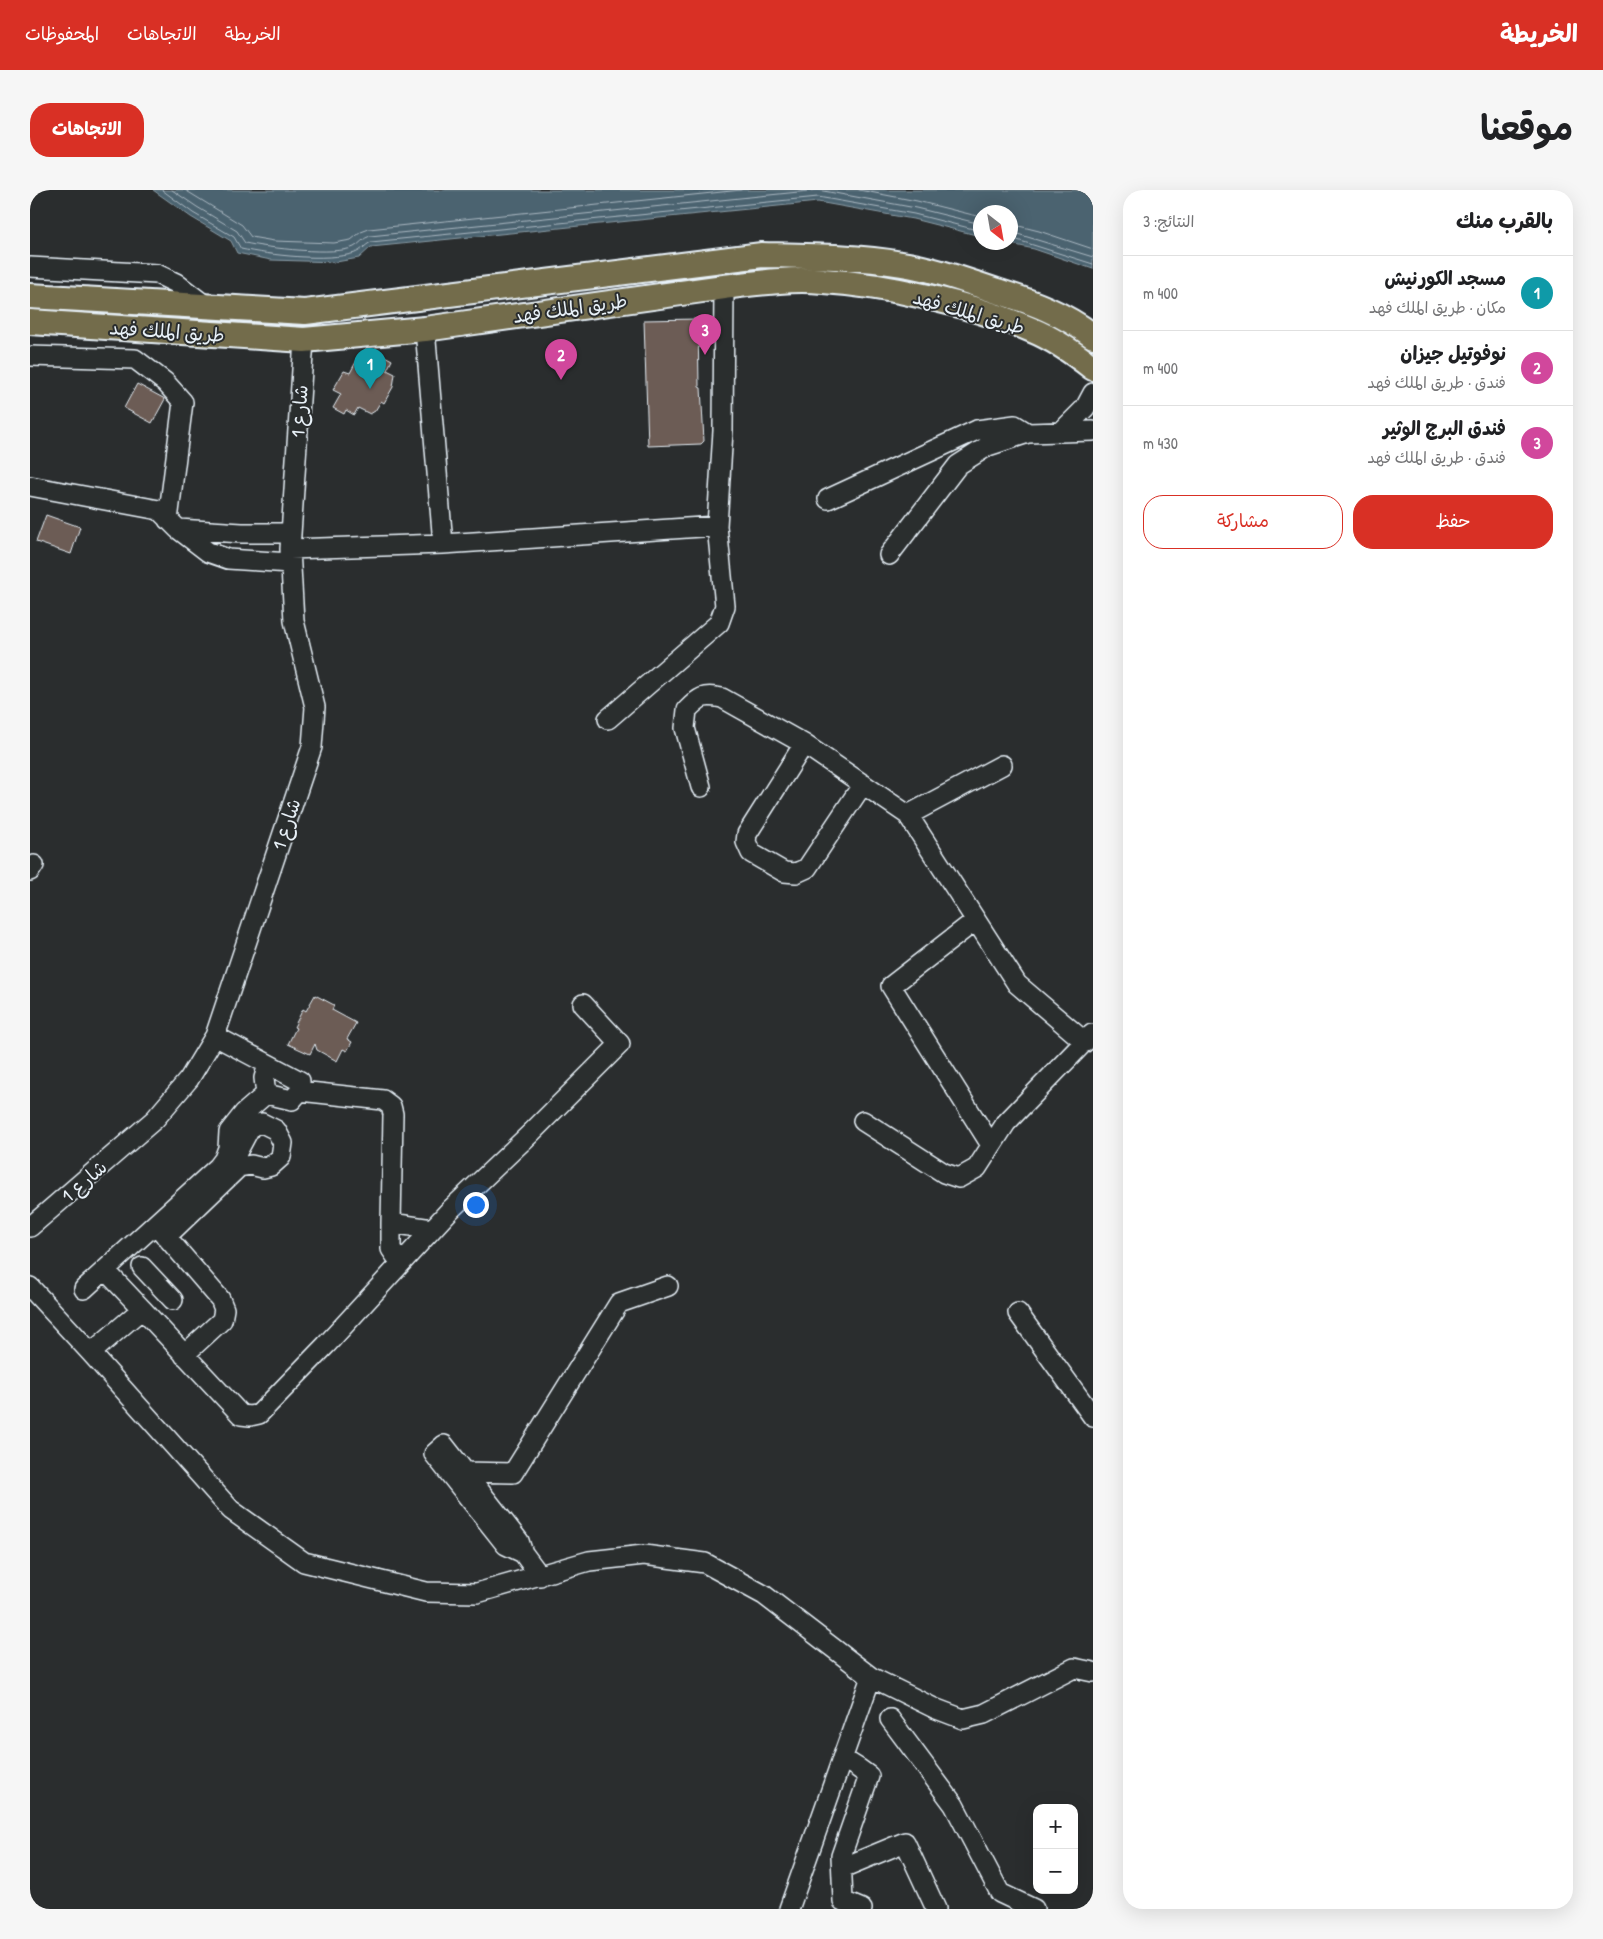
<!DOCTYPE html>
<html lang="ar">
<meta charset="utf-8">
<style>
:root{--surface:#fff;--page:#f6f6f6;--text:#202124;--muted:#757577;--line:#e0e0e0;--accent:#d93025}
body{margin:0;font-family:"Patrick Hand","Playpen Sans Arabic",sans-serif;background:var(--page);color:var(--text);direction:rtl}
.controls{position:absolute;right:15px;bottom:15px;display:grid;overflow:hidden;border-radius:10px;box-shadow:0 5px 20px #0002}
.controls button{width:45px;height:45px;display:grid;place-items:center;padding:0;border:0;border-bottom:1px solid var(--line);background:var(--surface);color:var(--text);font:25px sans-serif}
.compass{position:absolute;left:943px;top:15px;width:45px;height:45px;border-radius:50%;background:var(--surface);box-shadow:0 5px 20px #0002;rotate:149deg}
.you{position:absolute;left:445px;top:1014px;width:18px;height:18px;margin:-12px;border:4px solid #fff;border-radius:50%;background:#1a73e8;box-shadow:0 0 0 8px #1a73e833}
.badge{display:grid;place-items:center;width:32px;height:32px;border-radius:50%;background:var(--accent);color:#fff;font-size:16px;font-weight:700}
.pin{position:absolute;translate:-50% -41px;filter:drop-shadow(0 1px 2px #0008)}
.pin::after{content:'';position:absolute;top:26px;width:18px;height:15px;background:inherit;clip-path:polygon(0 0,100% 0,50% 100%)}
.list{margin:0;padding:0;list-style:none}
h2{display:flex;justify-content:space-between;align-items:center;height:65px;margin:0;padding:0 20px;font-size:21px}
h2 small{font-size:16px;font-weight:400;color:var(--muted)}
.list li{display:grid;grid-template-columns:32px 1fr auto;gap:15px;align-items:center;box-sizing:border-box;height:75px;padding:0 20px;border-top:1px solid var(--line)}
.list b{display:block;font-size:19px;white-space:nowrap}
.list p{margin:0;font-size:16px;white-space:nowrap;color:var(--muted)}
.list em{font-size:16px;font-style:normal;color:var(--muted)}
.actions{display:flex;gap:10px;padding:15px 20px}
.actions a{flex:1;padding:11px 0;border:1px solid var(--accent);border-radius:20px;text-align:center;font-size:18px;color:var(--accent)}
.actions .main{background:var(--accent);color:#fff}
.map{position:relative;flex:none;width:1063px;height:1719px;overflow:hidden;direction:ltr;border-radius:20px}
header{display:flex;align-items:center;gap:30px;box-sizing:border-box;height:70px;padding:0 25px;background:var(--accent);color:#fff}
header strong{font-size:24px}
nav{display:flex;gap:28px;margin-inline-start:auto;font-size:18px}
.intro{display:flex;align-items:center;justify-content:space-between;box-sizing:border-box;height:120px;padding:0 30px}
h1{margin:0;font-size:35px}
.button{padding:12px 22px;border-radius:20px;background:var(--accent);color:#fff;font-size:18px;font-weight:700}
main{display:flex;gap:30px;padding:0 30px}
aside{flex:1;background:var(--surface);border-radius:20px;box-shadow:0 5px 20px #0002}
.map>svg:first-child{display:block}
</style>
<header>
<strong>الخريطة</strong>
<nav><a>الخريطة</a><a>الاتجاهات</a><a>المحفوظات</a></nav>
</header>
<div class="intro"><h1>موقعنا</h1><a class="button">الاتجاهات</a></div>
<main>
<aside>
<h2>بالقرب منك<small>النتائج: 3</small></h2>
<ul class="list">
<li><span class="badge" style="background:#0f9aa8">1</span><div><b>مسجد الكورنيش</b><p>مكان · طريق الملك فهد</p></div><em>400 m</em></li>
<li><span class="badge" style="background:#d1479c">2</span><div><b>نوفوتيل جيزان</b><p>فندق · طريق الملك فهد</p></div><em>400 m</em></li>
<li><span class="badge" style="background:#d1479c">3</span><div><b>فندق البرج الوثير</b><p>فندق · طريق الملك فهد</p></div><em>430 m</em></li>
</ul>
<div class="actions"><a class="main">حفظ</a><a>مشاركة</a></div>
</aside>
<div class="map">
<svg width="1063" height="1719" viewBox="0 0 1063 1719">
<rect width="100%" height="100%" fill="#2a2d2e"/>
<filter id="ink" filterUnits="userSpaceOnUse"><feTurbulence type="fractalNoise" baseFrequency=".02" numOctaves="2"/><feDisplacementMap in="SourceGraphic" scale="10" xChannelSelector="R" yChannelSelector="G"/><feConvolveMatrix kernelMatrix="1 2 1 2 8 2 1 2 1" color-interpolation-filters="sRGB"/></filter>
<g filter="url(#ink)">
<!-- water -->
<path fill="#4c6370" stroke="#8a9ca6" d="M123 0H1063V79L1004 59 976 53 981 52V22H951L950 46 883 29 788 12 341 57 329 68 306 72 241 70 207 63 201 51 161 27Z"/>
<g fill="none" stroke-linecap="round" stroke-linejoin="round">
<!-- shore -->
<path stroke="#aab8c2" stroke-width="1" d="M132 0 163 23 204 47 211 59C239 65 297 72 325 63 331 61 335 55 341 52L788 7 884 24 951 41
M142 0 167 17 207 41 215 53C237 58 306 66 324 57 330 54 333 48 340 46L788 0 886 18 951 34
M155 0 212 35 221 47 244 51 304 53 321 50 331 42 339 39 711 0
M829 0 887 11 951 27
M981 34 1009 41 1063 59
M981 42 1063 67
M981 48 1063 74"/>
</g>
<!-- building -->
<path fill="#6c5b54" stroke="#e8f1f8" d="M668 129 669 197 671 198 674 251 671 254 618 256 614 130Z
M349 163 362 170 357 180 365 184 363 197 354 213 351 211 345 221 340 224 328 218 324 225 316 220 314 224 303 218 311 204 303 200 314 181 320 183 327 170 331 172 333 168 344 173Z
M107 194 135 209 122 233 94 218Z
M16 325 50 337 41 364 6 352Z
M285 805 304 815 302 820 326 833 317 849 322 852 317 861 313 859 307 871 287 860 285 854 280 864 258 854 266 838 264 837 273 819 276 821Z"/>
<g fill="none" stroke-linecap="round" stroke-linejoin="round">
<defs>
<path id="minor" d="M0 77 127 84 146 93 176 116
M395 139 413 354
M0 166 105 169 135 192 153 212 138 330
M1032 241 1055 218 1063 203
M0 296 129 320 148 339 178 362 198 369 260 373
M798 309 947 240 985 235 998 243
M148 339 212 343H261
M260 359 413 354 687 336
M859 365 928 275 958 256 998 243 1063 241
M578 529 689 433 695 416 687 336 693 241 694 97
M774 554 717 644 716 652 721 663 754 682 766 683 777 678 833 594
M972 575 878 625 987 794 1055 852
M671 597 655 538 657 520C670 507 673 504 692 508L774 554 878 625
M0 681 4 675
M946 730 861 796 961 955
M185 846 270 891V901L262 910 236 904
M270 901 353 910 361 916 363 924 361 1033 402 1039
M833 931 914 983 929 988 947 978 976 933 1062 844
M361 1033V1059L370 1072
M0 1037 125 929 159 889 185 846 282 557 285 517 264 431 260 359 274 150
M128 1037 190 1109 194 1119 192 1130 154 1165
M136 1047 209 977 221 975 233 978 241 976 251 967 253 953 246 940 232 933 221 936 205 966 196 969
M112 1077 143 1110
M0 1097 61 1163 201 1320 274 1372 396 1402 447 1403 559 1371 614 1365 675 1373 734 1405 841 1487 904 1518 933 1529 954 1524 1044 1478 1063 1482
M54 1099 188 977 194 969 198 958 199 942 214 923 236 904 234 888 238 874
M112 1119 211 1225 220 1226 229 1224 296 1155 419 1021 500 944 590 854 553 814
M988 1123 1063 1227
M61 1163 112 1119 75 1080
M435 1282 483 1283 589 1113 638 1096
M493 1363 489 1351 414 1255 404 1264 476 1355 493 1363 510 1386
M860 1529 924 1615 970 1703 1004 1719
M812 1568 828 1578 839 1586 811 1666 813 1711 832 1719
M812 1678 875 1652 906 1719
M759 1719 841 1487"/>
<path id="major" d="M0 106 275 122 732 65C778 66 826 66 872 74 905 79 936 91 967 101 1002 112 1033 123 1063 146
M0 132 274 150 395 139 694 97C727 93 760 88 793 91 858 95 941 114 1002 140 1024 149 1044 163 1063 178"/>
</defs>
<!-- minor casing -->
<use href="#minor" stroke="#e8f1f8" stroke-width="22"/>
<!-- major casing -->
<use href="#major" stroke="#e8f1f8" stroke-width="28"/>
<!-- minor -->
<use href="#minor" stroke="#2a2d2e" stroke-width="19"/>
<!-- major -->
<use href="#major" stroke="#736c4b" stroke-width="24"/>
</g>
</g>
<g text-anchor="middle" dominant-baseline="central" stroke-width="4" stroke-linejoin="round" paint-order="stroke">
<!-- street labels -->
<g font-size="19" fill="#e8f1f8" stroke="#2a2d2e">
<text transform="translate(540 118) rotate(-8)">طريق الملك فهد</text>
<text transform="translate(939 122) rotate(16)">طريق الملك فهد</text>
<text transform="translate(137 141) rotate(4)">طريق الملك فهد</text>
<text transform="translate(269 221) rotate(-86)">شارع 1</text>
<text transform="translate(256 634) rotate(-72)">شارع 1</text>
<text transform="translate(54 991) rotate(-41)">شارع 1</text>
</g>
</g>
</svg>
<div class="controls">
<button>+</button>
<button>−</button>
</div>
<svg class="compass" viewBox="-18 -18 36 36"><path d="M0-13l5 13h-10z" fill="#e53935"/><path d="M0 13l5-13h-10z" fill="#757577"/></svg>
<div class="you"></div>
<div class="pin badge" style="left:340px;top:199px;background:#0f9aa8">1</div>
<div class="pin badge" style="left:531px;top:190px;background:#d1479c">2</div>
<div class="pin badge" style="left:675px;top:165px;background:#d1479c">3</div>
</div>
</main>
